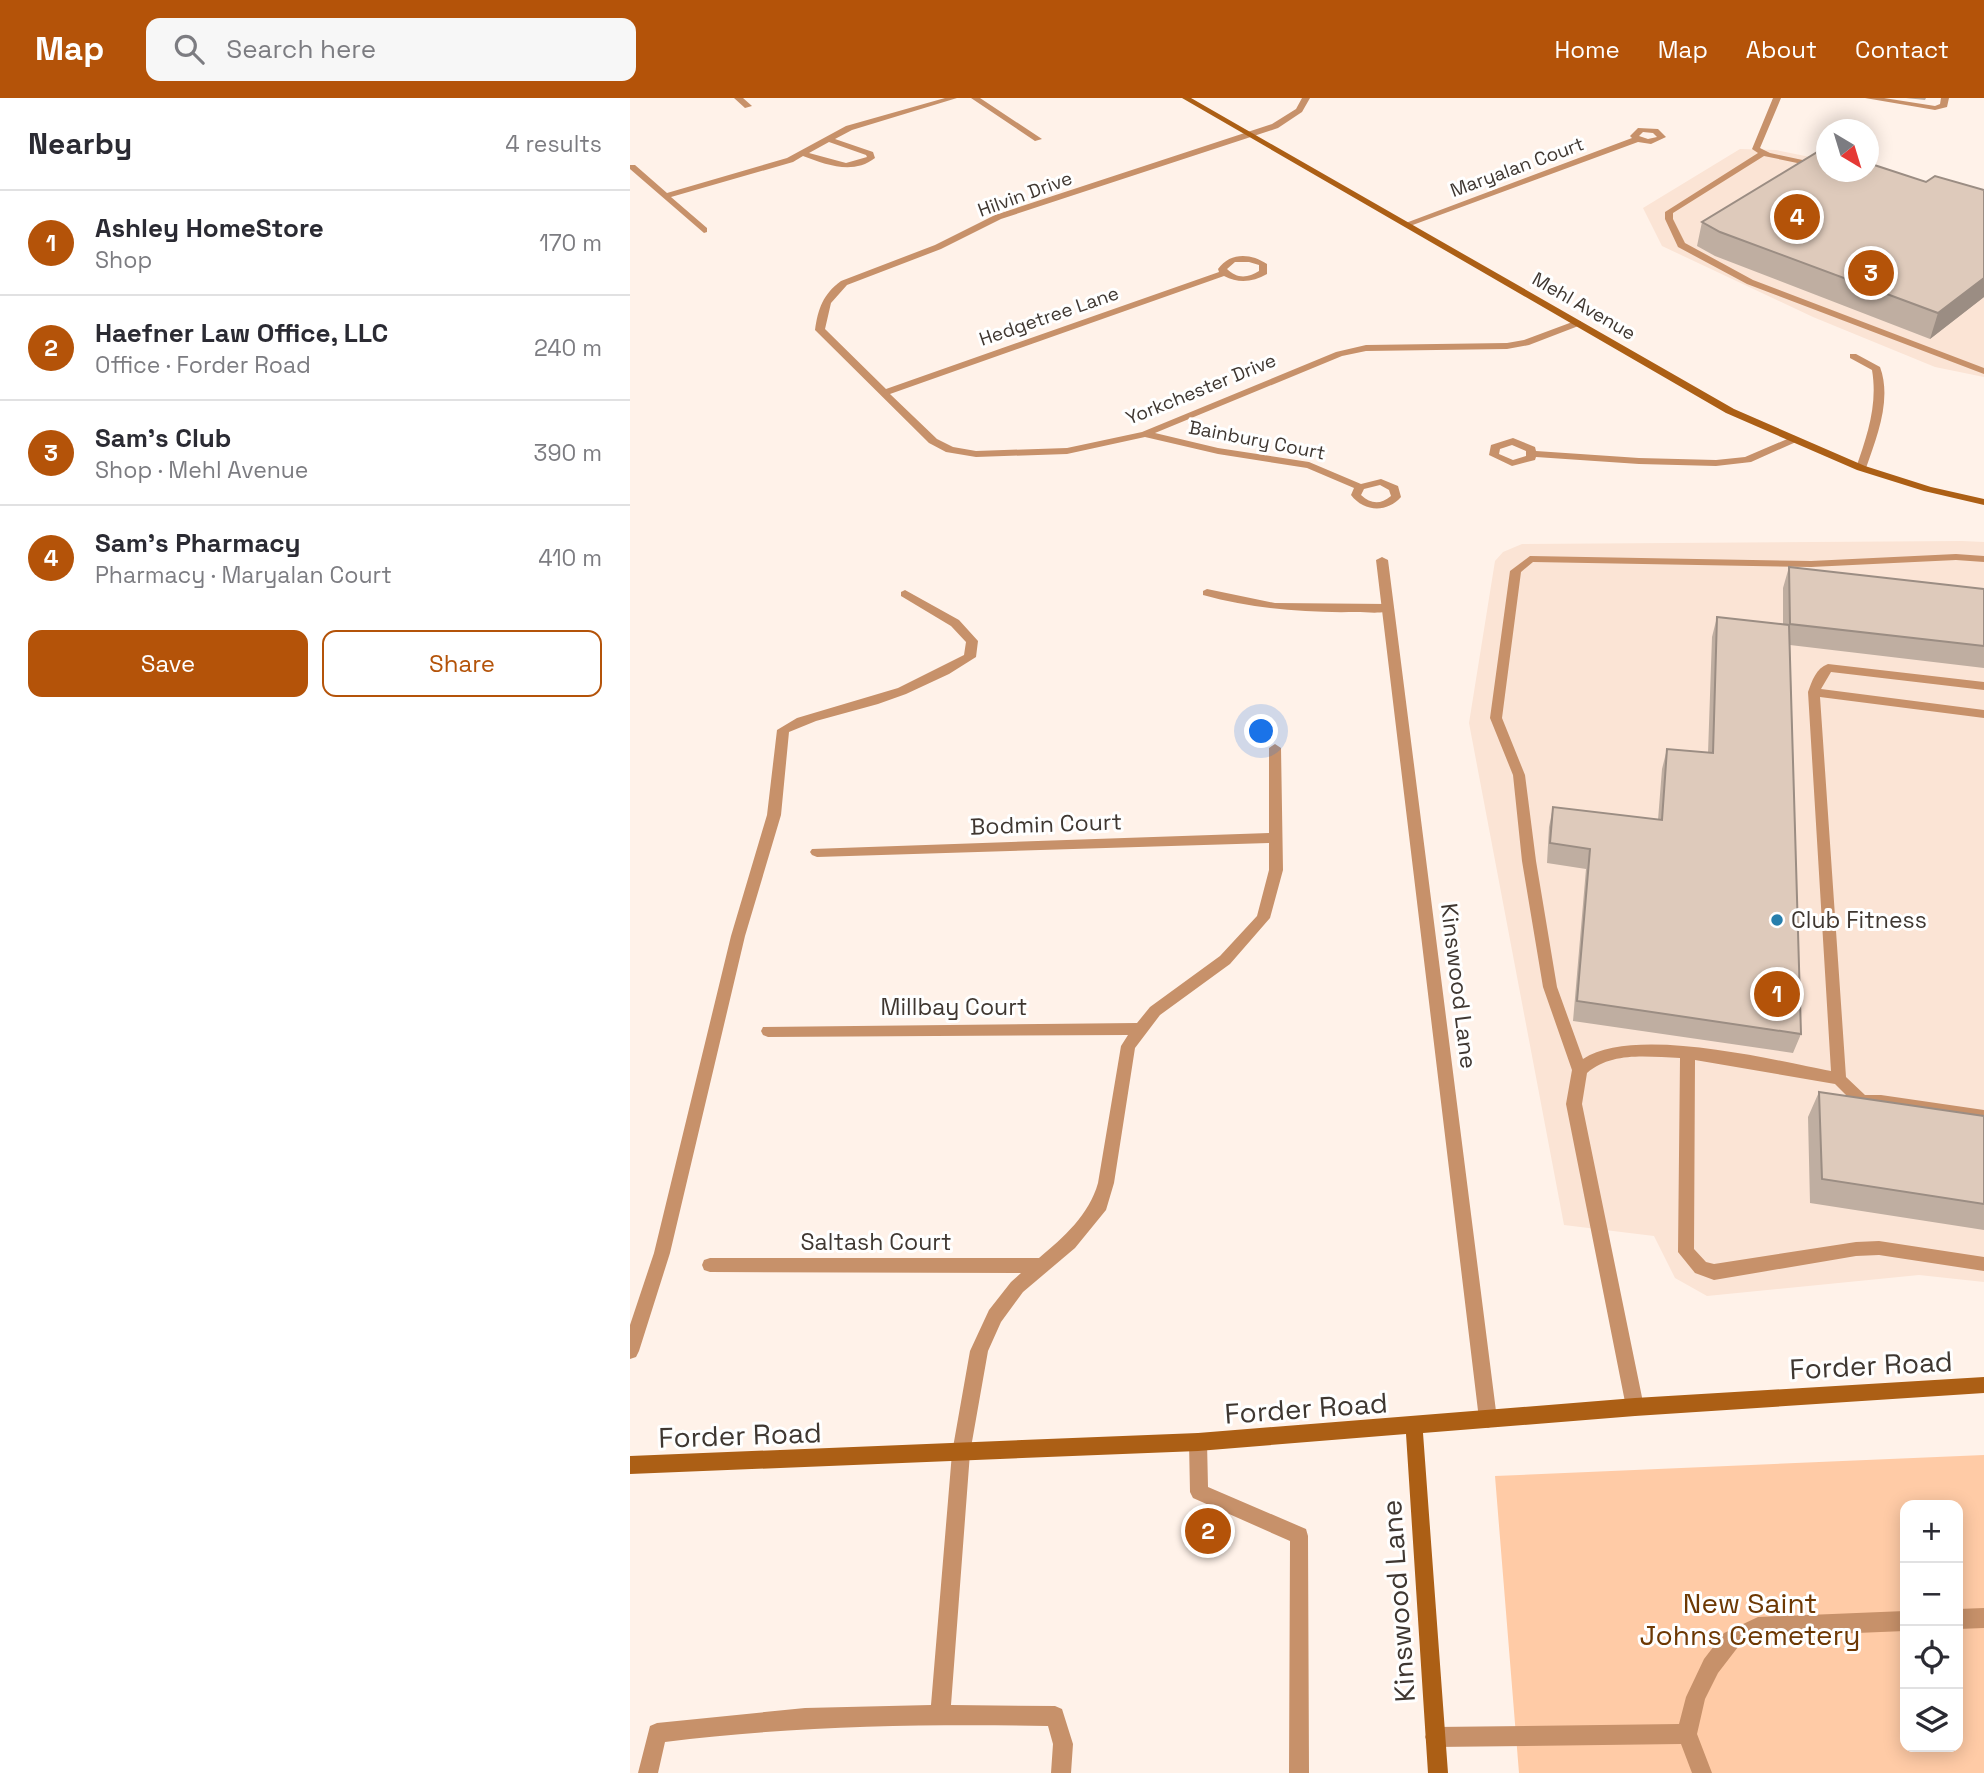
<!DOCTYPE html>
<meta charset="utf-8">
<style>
:root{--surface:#fff;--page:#f7f7f7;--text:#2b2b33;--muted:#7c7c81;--line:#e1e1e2;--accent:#b45309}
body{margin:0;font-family:"Space Grotesk",sans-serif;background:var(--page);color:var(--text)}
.controls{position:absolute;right:21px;bottom:21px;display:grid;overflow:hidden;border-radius:14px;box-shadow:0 4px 18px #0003}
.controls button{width:63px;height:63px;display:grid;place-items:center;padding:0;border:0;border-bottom:2px solid var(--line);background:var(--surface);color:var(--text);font:35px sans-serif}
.compass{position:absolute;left:1186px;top:21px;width:63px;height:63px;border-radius:50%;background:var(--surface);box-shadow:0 4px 18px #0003;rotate:142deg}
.you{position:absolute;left:632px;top:634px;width:24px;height:24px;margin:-18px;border:5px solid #fff;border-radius:50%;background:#1a73e8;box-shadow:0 0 0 10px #1a73e833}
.badge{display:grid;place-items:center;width:46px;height:46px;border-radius:50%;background:var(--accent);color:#fff;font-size:23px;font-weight:700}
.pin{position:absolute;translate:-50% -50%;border:4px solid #fff;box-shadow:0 2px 7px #0006}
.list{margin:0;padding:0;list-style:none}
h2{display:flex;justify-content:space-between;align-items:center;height:91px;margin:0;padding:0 28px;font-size:30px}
h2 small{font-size:23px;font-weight:400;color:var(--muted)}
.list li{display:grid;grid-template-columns:46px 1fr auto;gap:21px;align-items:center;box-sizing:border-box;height:105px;padding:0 28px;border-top:2px solid var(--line)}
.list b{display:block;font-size:26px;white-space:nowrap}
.list p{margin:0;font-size:23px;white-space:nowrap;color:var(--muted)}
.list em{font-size:23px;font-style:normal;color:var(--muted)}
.actions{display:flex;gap:14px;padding:21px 28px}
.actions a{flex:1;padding:16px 0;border:2px solid var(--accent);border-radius:14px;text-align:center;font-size:24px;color:var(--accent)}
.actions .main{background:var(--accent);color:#fff}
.icon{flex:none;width:38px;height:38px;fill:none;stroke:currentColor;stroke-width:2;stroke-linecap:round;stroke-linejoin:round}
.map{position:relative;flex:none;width:1354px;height:1675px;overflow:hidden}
header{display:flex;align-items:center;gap:42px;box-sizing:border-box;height:98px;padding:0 35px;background:var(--accent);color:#fff}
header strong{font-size:33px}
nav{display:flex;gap:38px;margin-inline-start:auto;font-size:24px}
.search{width:490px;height:63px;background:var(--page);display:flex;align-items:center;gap:18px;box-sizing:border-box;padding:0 24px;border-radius:14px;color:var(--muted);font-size:26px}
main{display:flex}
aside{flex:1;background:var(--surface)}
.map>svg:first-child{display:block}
</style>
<header>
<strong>Map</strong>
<div class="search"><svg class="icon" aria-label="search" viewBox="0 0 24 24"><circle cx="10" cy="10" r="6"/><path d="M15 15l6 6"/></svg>Search here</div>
<nav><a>Home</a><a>Map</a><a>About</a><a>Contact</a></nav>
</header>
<main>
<aside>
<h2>Nearby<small>4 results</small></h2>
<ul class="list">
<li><span class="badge">1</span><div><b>Ashley HomeStore</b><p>Shop</p></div><em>170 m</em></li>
<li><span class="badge">2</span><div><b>Haefner Law Office, LLC</b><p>Office · Forder Road</p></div><em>240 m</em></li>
<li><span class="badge">3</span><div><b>Sam's Club</b><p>Shop · Mehl Avenue</p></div><em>390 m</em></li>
<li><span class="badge">4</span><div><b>Sam's Pharmacy</b><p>Pharmacy · Maryalan Court</p></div><em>410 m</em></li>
</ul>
<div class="actions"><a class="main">Save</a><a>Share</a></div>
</aside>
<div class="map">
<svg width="1354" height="1675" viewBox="0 0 1354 1675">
<rect width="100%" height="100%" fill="#fff2e9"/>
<!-- built -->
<path fill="#fbe4d5" d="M1110 51 1146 52 1180 59 1196 74 1354 104V279L1305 269 1183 219 1032 148 1013 110Z
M1332 443 1354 444V1184L1289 1177 1077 1198 1045 1180 1024 1138 934 1127 839 625 865 463 873 454 892 446Z"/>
<!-- green -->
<path fill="#ffcba6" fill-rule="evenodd" d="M1354 1357V1675H889L865 1378ZM1275 1407H1328V1649H1275Z"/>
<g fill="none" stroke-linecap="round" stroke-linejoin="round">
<!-- lane -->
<path fill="#c7916a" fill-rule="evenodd" d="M1143 0H1151L1130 50 1140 55 1196 67V71L1134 58 1043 115V121L1055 145 1123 182 1354 270V276L1117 186 1048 149 1035 121V114L1128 55 1122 51Z
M1235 0H1254L1305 8 1310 6 1311 0H1319L1317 9 1305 12Z
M1220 256H1226L1250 269C1262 301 1247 339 1236 370L1231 373 1226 370C1237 338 1248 307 1242 272L1220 260Z
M1326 456 1354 458V464L1326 462 1181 469 903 464 891 474 872 620 895 677 906 763 927 889 953 961C1004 927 1143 962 1201 973L1178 594C1182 583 1186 570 1198 566L1354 584V592L1201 574 1191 591 1354 612V620L1190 599 1216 979 1235 997H1251L1354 1012V1024L1251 1009H1232L1227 1008 1205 986 1065 962 1064 1151 1076 1164 1084 1166 1226 1144 1249 1143 1354 1159V1173L1249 1157 1226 1158 1084 1182 1065 1175 1048 1154 1050 960C1019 959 982 953 957 975L952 1006 1014 1309 1011 1315 1005 1318 999 1315 996 1309 936 1006 942 972 913 889 892 763 883 677 860 620 880 473 900 458 1181 463Z
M577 491 645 505 758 506 764 510C755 517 738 514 726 514 674 515 624 511 573 497V493Z
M275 492 329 522 348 543 346 559 319 576 276 596 248 606 186 623 159 634 151 717 115 838 40 1155 9 1253 6 1259 0 1261V1227L24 1155 101 838 137 717 147 632 167 620 268 590 334 557 336 544 321 528 271 498V494Z
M1354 1510V1530L1328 1531V1511Z
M1275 1513V1533L1129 1539 1108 1549 1088 1575 1075 1601 1067 1636 1082 1675H1062L1051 1646 805 1649 798 1646 795 1639 798 1632 805 1629 1049 1626 1056 1599 1074 1561 1094 1535 1128 1519Z"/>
<!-- street -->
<path fill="#c7916a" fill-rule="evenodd" d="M104 0H113L122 8 115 10Z
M315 0H327L222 32 205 41 243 54 245 60C223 77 197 67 173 58L163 64 41 99 77 130V134L74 135 0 71V67H5L37 95 157 60 216 28ZM199 44 236 57 237 59 216 65 179 55Z
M341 0H350L412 41 405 43Z
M672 0H680L672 14 648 30 371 121 311 151 217 187 201 205 195 231 256 291 589 174 588 171C600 154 621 155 637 166V176C623 184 609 186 594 178L260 296 307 341 323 349 346 353 437 350 512 334 706 254 736 247 877 245 894 242 945 223H951V227L899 247 877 251 736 253 712 258 525 335 588 350 679 364 731 386 751 381 768 388 771 399C757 415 734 414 721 397L724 390 677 370 588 356 515 339 437 356 346 359 316 354 299 345 185 232C188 211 193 196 211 183L305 147 365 117 642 26 666 11ZM605 164H619L629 167V173C618 180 607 181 597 171ZM750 387 759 392 761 398C750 407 741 406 731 397L734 391Z
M1008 30 1028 31 1036 39 1021 46 1008 44 780 128 773 126 1002 40 1000 38ZM1013 34 1023 35 1027 39 1018 41 1009 38Z
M1162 339 1166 340V344L1121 364 1086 368 1009 366 906 359 905 362 882 368 859 357 861 347 883 340 905 349 906 353 1009 360 1086 362 1115 359ZM882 347 896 353V358L883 362 869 356 870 351Z
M752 459 758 462 867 1321 864 1327 858 1330 852 1327 849 1321 746 462Z
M645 646 651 650 653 772 640 820 600 866 530 917 505 950 484 1085 476 1112 445 1150 393 1194 371 1224 358 1253 340 1355 321 1607 425 1608 432 1611 443 1646 441 1675H421L423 1646 418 1628C290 1626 162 1628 35 1644L28 1675H8L20 1628 27 1625 175 1610 301 1607 322 1355 340 1253 359 1212 381 1184 391 1175 80 1174 74 1172 72 1167 74 1162 80 1160H409C434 1139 459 1117 468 1085L491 948 498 937 138 939 133 937 131 933 133 929 507 925 520 909 590 858 627 818 639 772V745L187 759 182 757 180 754 182 751 639 735V650Z
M568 1335 574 1338 577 1344 578 1389 676 1431 678 1438 679 1675H659L660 1443 563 1400 560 1394 559 1344 562 1338Z"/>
<!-- secondary -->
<path fill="#ac5f15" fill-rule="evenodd" d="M552 0H561L1104 311 1235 368 1301 389 1354 401V407L1294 393 1227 372 1096 315Z
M1354 1279V1295L1005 1318 793 1335 818 1675H798L776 1336 568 1353 0 1376V1358L568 1335 1005 1300Z"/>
</g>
<!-- wall -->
<path fill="#bfaea1" d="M1276 0H1296L1295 2Z
M1296 84 1354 92V199L1300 241 1085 158 1067 148 1072 124Z
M1159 469 1354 491V570L1160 547 1171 936 1163 955 943 923 956 771 917 765 919 729 923 709 1028 722 1032 671 1037 651 1078 655 1082 539 1087 519 1153 526V490Z
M1189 994 1354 1018V1132L1180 1105 1178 1019Z"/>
<!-- shaded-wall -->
<path fill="#9b8d83" d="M1354 180V199L1300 241 1308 215Z"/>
<!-- building -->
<path fill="#decabb" stroke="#9b8d83" stroke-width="2" d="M1194 50 1196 51V74H1238V65L1296 84 1305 78 1354 92V180L1308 215 1090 134 1072 124Z
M1159 469 1354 491V548L1160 526Z
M1087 519 1159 527 1171 936 947 903 960 751 920 745 923 709 1032 722 1037 651 1083 655Z
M1189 994 1354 1018V1106L1192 1081Z"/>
<!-- markers -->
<circle fill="#267eac" stroke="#fff" stroke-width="2.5" cx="1147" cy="822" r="7"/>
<g text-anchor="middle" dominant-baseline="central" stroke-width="6" stroke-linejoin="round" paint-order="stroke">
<!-- far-street labels -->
<g font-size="19" fill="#3f3731" stroke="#fff">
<text transform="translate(887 69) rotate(-20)">Maryalan Court</text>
<text transform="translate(395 96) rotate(-20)">Hilvin Drive</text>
<text transform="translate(954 208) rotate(30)">Mehl Avenue</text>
<text transform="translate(419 218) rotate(-19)">Hedgetree Lane</text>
<text transform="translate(571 291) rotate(-22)">Yorkchester Drive</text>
<text transform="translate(627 342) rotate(11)">Bainbury Court</text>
</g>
<!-- street labels -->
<g font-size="23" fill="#3f3731" stroke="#fff">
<text transform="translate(416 726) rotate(-2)">Bodmin Court</text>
<text transform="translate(829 888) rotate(83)">Kinswood Lane</text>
<text x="324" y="909">Millbay Court</text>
<text x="246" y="1144">Saltash Court</text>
</g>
<!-- poi labels -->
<g font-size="23" fill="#3f3731" stroke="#fff" text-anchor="start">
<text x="1161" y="822">Club Fitness</text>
</g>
<!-- near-street labels -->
<g font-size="28" fill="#3f3731" stroke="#fff">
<text transform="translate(1241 1267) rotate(-3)">Forder Road</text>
<text transform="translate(676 1310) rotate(-4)">Forder Road</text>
<text transform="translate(110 1337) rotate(-2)">Forder Road</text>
<text transform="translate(768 1503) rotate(-94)">Kinswood Lane</text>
</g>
<!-- near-park labels -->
<g font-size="28" fill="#6d3803" stroke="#fff">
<text x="1120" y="1505">New Saint<tspan x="1120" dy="32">Johns Cemetery</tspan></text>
</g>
</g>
</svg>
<div class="controls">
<button>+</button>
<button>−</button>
<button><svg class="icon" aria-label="locate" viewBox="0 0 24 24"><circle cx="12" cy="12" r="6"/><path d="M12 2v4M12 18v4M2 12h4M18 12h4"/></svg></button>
<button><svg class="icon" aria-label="layers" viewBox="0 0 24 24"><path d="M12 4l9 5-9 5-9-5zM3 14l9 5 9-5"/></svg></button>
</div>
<svg class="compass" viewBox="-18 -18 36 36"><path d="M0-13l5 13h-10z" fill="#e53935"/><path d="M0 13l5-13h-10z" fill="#7c7c81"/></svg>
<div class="you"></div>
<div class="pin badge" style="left:1147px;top:896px">1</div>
<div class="pin badge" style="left:578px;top:1433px">2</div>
<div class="pin badge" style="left:1241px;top:175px">3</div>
<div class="pin badge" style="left:1167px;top:119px">4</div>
</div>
</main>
